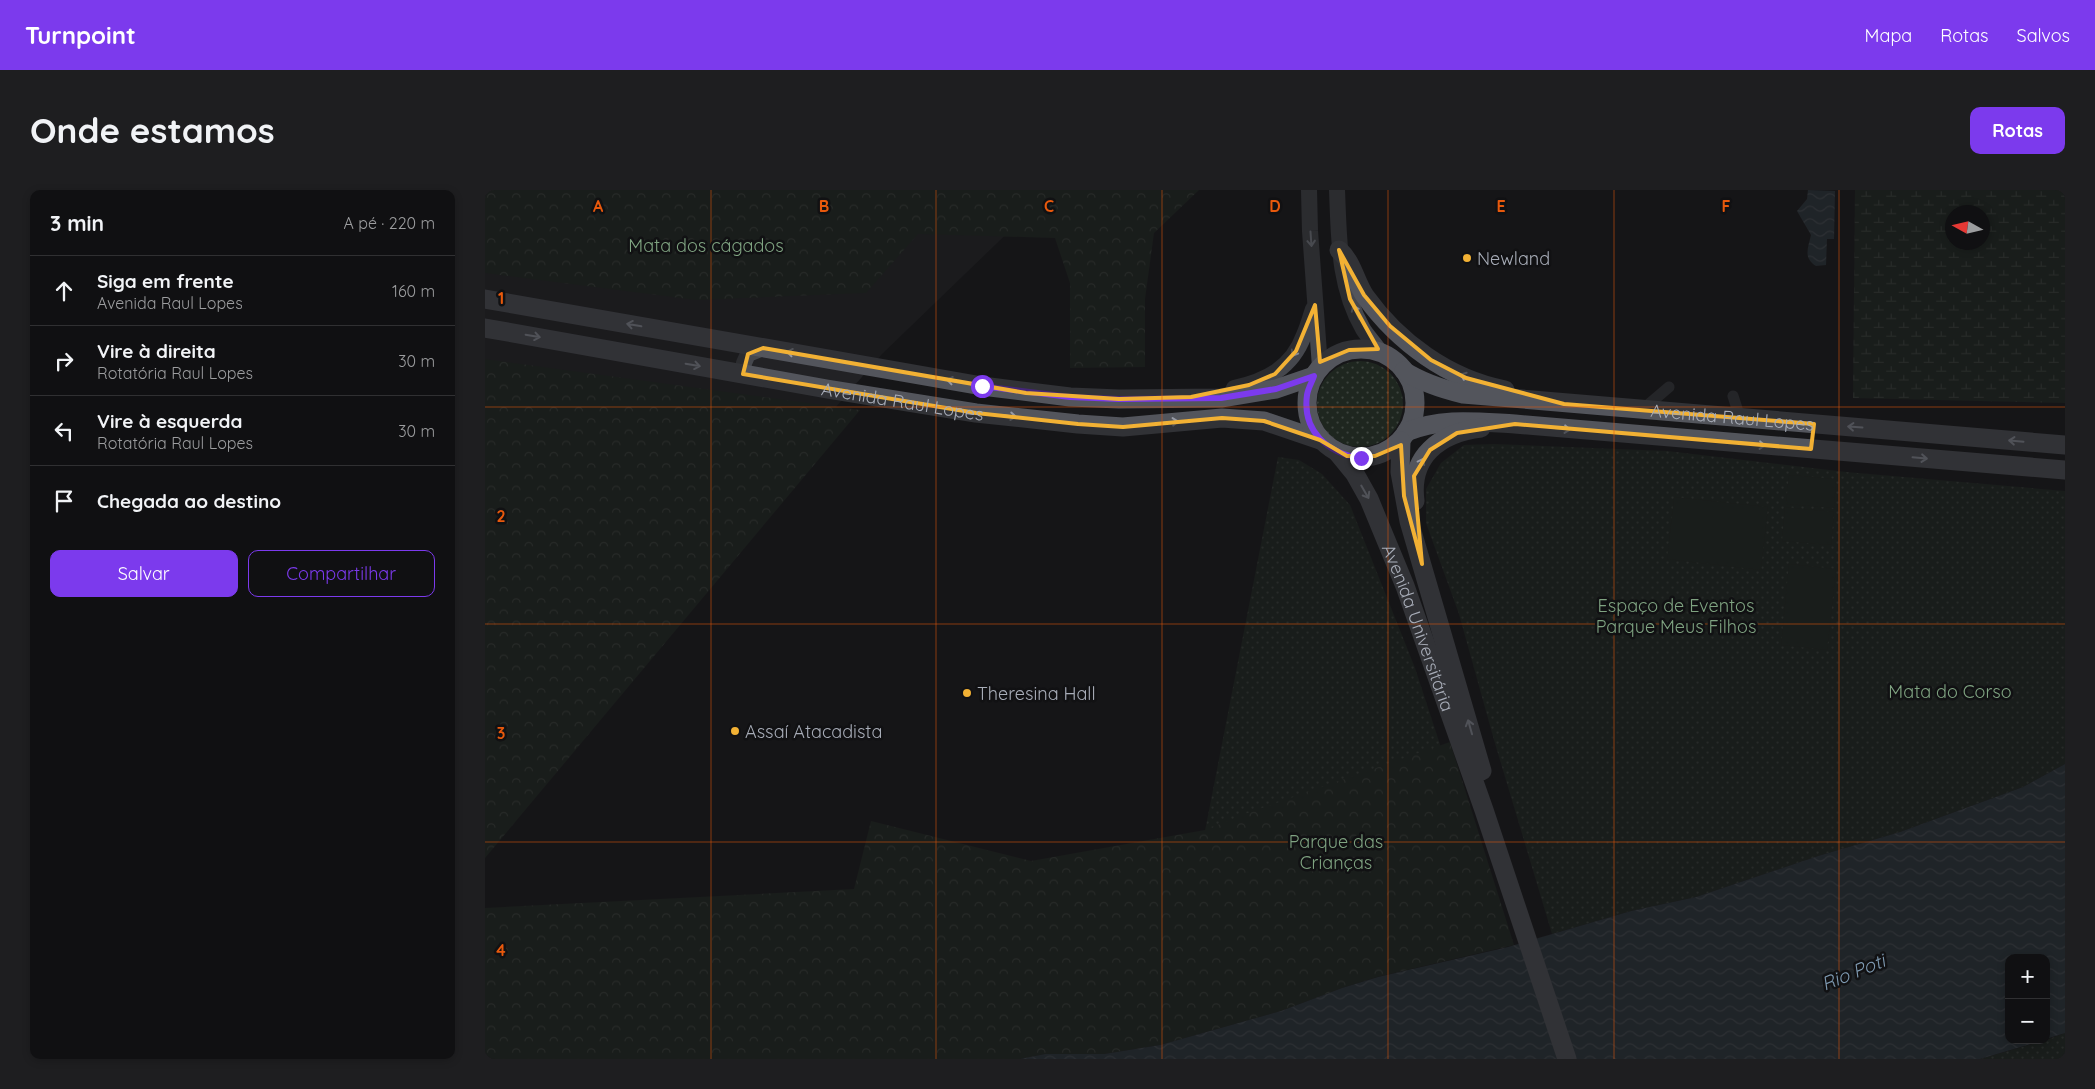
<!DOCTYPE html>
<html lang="pt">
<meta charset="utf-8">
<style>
:root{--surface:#101012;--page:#1e1e20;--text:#f1f3f6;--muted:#9c9d9f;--line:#303032;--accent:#7c3aed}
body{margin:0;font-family:Quicksand,sans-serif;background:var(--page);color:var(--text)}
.controls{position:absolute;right:15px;bottom:15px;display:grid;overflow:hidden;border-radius:10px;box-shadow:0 2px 8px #0003}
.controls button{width:45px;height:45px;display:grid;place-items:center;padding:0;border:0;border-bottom:1px solid var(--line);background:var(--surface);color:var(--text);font:25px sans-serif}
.compass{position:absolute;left:1460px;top:15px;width:45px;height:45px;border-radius:50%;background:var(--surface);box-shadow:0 2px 8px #0003;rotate:278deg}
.stop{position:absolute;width:15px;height:15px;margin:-11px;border:4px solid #7c3aed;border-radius:50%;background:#fff}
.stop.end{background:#7c3aed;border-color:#fff;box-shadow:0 1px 5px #0008}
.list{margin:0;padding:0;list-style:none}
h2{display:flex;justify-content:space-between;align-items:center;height:65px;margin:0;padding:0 20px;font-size:21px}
h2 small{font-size:16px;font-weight:400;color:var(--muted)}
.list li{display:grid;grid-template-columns:32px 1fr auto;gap:15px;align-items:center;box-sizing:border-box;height:70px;padding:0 20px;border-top:1px solid var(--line)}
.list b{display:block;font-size:19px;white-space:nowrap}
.list p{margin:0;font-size:16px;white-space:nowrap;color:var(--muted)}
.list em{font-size:16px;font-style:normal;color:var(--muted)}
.actions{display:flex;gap:10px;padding:15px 20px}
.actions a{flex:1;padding:11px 0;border:1px solid var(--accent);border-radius:10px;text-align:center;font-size:18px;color:var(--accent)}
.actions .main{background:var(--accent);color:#fff}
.icon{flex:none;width:28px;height:28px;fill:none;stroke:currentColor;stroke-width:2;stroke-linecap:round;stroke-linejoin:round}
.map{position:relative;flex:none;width:1580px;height:869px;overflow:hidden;border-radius:10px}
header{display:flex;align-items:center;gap:30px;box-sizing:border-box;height:70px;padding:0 25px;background:var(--accent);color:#fff}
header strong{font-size:24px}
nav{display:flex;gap:28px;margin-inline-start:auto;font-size:18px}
.intro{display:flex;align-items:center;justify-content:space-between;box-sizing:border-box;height:120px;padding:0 30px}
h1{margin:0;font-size:35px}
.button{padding:12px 22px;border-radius:10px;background:var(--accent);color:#fff;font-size:18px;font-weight:700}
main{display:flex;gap:30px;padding:0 30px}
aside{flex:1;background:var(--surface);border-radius:10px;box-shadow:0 2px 8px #0003}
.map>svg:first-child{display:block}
</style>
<header>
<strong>Turnpoint</strong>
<nav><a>Mapa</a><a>Rotas</a><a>Salvos</a></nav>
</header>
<div class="intro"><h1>Onde estamos</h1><a class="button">Rotas</a></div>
<main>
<aside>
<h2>3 min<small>A pé · 220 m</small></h2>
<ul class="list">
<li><svg class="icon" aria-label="ahead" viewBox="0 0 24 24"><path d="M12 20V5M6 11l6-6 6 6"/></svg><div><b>Siga em frente</b><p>Avenida Raul Lopes</p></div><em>160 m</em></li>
<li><svg class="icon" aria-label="right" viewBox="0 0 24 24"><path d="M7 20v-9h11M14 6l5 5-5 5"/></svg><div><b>Vire à direita</b><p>Rotatória Raul Lopes</p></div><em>30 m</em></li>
<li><svg class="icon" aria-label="left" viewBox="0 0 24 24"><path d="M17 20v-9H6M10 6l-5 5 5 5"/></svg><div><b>Vire à esquerda</b><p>Rotatória Raul Lopes</p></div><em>30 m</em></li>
<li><svg class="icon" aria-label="arrive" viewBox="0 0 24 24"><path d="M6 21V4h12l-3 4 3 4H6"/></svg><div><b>Chegada ao destino</b></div></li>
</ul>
<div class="actions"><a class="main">Salvar</a><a>Compartilhar</a></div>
</aside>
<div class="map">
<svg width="1580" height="869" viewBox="0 0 1580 869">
<defs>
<pattern id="green-dots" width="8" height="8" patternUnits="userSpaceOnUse" patternTransform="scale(1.25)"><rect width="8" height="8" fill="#1e261f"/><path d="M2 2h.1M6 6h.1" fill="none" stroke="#3c433d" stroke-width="1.8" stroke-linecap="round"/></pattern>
<pattern id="forest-crowns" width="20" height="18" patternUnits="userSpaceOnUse" patternTransform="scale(1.25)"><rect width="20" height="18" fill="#1e261f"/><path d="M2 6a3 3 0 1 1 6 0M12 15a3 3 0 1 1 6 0" fill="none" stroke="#3c433d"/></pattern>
<pattern id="wetland-marsh" width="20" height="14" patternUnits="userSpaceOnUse" patternTransform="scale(1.25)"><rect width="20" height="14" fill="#1e261f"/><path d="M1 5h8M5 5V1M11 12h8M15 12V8" fill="none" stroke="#3c433d"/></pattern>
<pattern id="water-waves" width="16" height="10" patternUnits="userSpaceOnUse" patternTransform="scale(1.25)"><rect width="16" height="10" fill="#2c353c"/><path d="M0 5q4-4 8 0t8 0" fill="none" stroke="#485056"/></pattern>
</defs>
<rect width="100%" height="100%" fill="#161618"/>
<!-- built -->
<path fill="#222225" d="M0 0H567L397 164 0 620Z"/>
<!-- green -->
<path fill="url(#green-dots)" d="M832 214a43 43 0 1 1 86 0a43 43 0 1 1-86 0Z
M1009 254 1182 261 1361 282 1580 301V574L1538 597 1415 642 1333 666 1211 707 1146 721 1067 744 1009 550 974 424 941 333V299L956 273 979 255Z
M793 267 814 270 837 284 865 315 930 478 980 631 711 687Z
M1580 843V869H1495L1561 850Z"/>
<!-- forest -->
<path fill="url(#forest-crowns)" d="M0 0H714L669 43 660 109V177L585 178V93L570 48 433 44 381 103 211 110 0 83Z
M0 169 375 220 0 668Z
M965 552 1029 755 892 787 857 798 796 821 675 855 619 864H560L535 869H0V718L369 699 386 631 546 671 720 640 760 624Z"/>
<!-- wetland -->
<path fill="url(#wetland-marsh)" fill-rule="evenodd" d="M1370 0H1580V213L1368 208ZM1468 22H1498V52H1468Z"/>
<!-- pitch -->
<path fill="#1e261f" d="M1304 285 1351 289 1349 318 1301 314Z
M1189 307 1283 317 1276 380 1182 369Z
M1300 317 1349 322 1346 355 1297 351Z
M1304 374 1351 379 1342 460 1296 455Z"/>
<!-- water -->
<path fill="url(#water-waves)" d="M1323 0 1350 1 1349 49H1342L1341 75 1331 76C1318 68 1323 58 1326 45L1312 21 1322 9Z
M1580 574V843L1561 849V768H1524V850H1559L1495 869H535L560 864H619L675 855 796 821 857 798 893 787 1023 757 1146 721 1211 707 1333 666 1415 642 1538 597Z"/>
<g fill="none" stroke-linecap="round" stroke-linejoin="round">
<!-- minor -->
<path stroke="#37383d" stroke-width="11" d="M1248 206 1255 228
M1157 220 1184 197"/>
<!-- secondary -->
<path stroke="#45474d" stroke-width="16" d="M824 0 825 41 835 177
M852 0C854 48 853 96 878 139 883 147 891 155 896 163
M258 184 259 173 263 164 278 158
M749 198C781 191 807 178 819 145 823 136 825 128 828 119"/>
<!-- primary -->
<g stroke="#53555c" stroke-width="19">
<path d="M854 60C868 73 870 91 880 106 913 152 963 189 1020 200"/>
<path d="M0 109 497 196 585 207 634 209 736 208 791 199 829 186"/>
<path id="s1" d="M0 138 342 199 491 223 593 234 638 237 737 228 779 231 835 250"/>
<circle cx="876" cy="213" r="54"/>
<path id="s2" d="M919 181C938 193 957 199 978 204L1580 255"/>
<path d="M921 242C957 227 992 232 1030 234L1580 280"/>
<path d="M916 251 915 282 924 331 997 581"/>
<path id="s3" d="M852 262 870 284 884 309 920 396 999 620 1082 869"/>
<path d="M930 311C924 266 955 243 996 238"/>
</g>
</g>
<!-- one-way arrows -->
<defs><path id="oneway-shaft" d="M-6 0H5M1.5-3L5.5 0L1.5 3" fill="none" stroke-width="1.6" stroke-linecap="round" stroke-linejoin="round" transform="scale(1.25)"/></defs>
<g stroke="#858993">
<use href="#oneway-shaft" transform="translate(826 49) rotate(86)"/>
<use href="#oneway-shaft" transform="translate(871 122) rotate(-114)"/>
<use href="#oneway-shaft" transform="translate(811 160) rotate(122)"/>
</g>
<g stroke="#979ba6">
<use href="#oneway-shaft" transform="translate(149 135) rotate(-170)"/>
<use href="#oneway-shaft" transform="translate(48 146) rotate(10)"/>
<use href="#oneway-shaft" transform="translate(309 163) rotate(-170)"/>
<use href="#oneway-shaft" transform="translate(208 175) rotate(10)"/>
<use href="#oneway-shaft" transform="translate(982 187) rotate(-158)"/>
<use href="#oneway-shaft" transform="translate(469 191) rotate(-170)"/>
<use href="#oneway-shaft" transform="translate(524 226) rotate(7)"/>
<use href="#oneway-shaft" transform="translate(686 232) rotate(-5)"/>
<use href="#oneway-shaft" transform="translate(1370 237) rotate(-176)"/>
<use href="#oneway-shaft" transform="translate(1078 239) rotate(5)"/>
<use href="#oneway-shaft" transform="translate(1531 251) rotate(-175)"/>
<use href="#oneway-shaft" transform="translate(1273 255) rotate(4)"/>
<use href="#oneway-shaft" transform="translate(1435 268) rotate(5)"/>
<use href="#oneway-shaft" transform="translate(935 275) rotate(-62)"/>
<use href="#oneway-shaft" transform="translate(880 302) rotate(60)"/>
<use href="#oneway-shaft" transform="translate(985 537) rotate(-106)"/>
</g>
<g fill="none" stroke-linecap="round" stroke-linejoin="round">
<!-- route -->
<path stroke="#7c3aed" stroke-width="6" d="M497 196 585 207 634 209 736 208 791 199 829 186C827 192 823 198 822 205 817 241 843 264 876 268"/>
</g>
<!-- marked area -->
<path d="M0 0H1580V869H0ZM854 60 879 105 905 136 946 170 981 188 1079 214 1329 234 1326 259 1030 234 972 243 945 260 929 286 937 374 919 306 916 255 890 266H862L835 250 779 231 737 228 638 237 593 234 491 223 258 184 263 164 278 158 541 203 634 209 706 207 764 195 790 184 811 161 830 115 835 172 864 160 893 159 865 109Z" fill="#161618" fill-opacity=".55" fill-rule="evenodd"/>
<path fill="none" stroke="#f2b134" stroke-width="4" stroke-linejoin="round" d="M854 60 879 105 905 136 946 170 981 188 1079 214 1329 234 1326 259 1030 234 972 243 945 260 929 286 937 374 919 306 916 255 890 266H862L835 250 779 231 737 228 638 237 593 234 491 223 258 184 263 164 278 158 541 203 634 209 706 207 764 195 790 184 811 161 830 115 835 172 864 160 893 159 865 109Z"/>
<!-- grid -->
<path fill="none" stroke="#e8590c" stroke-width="1" stroke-opacity="0.55" d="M226 0V869M451 0V869M677 0V869M903 0V869M1129 0V869M1354 0V869M0 217H1580M0 434H1580M0 652H1580"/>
<!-- markers -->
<g fill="#f2b134" stroke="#111113" stroke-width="2">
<circle cx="982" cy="68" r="5"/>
<circle cx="482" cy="503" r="5"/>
<circle cx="250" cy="541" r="5"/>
</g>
<g text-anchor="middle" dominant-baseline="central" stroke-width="5" stroke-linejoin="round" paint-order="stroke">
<!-- park labels -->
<g font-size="18" fill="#7fa381" stroke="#111113">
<text x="221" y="55">Mata dos cágados</text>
<text x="1191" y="415">Espaço de Eventos<tspan x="1191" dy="21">Parque Meus Filhos</tspan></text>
<text x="1465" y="501">Mata do Corso</text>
<text x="851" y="651">Parque das<tspan x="851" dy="21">Crianças</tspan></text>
</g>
<!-- poi labels -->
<g font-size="18" fill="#a8adb8" stroke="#111113" text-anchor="start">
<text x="992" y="68">Newland</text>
<text x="492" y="503">Theresina Hall</text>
<text x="260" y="541">Assaí Atacadista</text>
</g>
<!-- street labels -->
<g font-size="18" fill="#a8adb8" stroke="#111113">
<text stroke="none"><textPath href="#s1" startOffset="424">Avenida Raul Lopes</textPath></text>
<text stroke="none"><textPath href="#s2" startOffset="334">Avenida Raul Lopes</textPath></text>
<text stroke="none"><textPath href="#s3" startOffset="195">Avenida Universitária</textPath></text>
</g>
<!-- water labels -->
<g font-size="19" font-style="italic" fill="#7f9bb3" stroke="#111113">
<text transform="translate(1368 782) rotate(-22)">Rio Poti</text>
</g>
</g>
<g font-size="16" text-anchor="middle" font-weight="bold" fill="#e8590c" stroke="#111113" stroke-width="5" stroke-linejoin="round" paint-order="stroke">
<text x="113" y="22">A</text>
<text x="339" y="22">B</text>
<text x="564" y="22">C</text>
<text x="790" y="22">D</text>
<text x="1016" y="22">E</text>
<text x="1241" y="22">F</text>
<text x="16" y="114">1</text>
<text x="16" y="332">2</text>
<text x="16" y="549">3</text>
<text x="16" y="766">4</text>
</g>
</svg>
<div class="controls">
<button>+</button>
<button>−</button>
</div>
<svg class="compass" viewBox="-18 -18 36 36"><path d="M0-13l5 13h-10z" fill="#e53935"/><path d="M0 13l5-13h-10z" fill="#9c9d9f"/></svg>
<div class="stop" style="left:497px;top:196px"></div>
<div class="stop end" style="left:876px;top:268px"></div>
</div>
</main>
